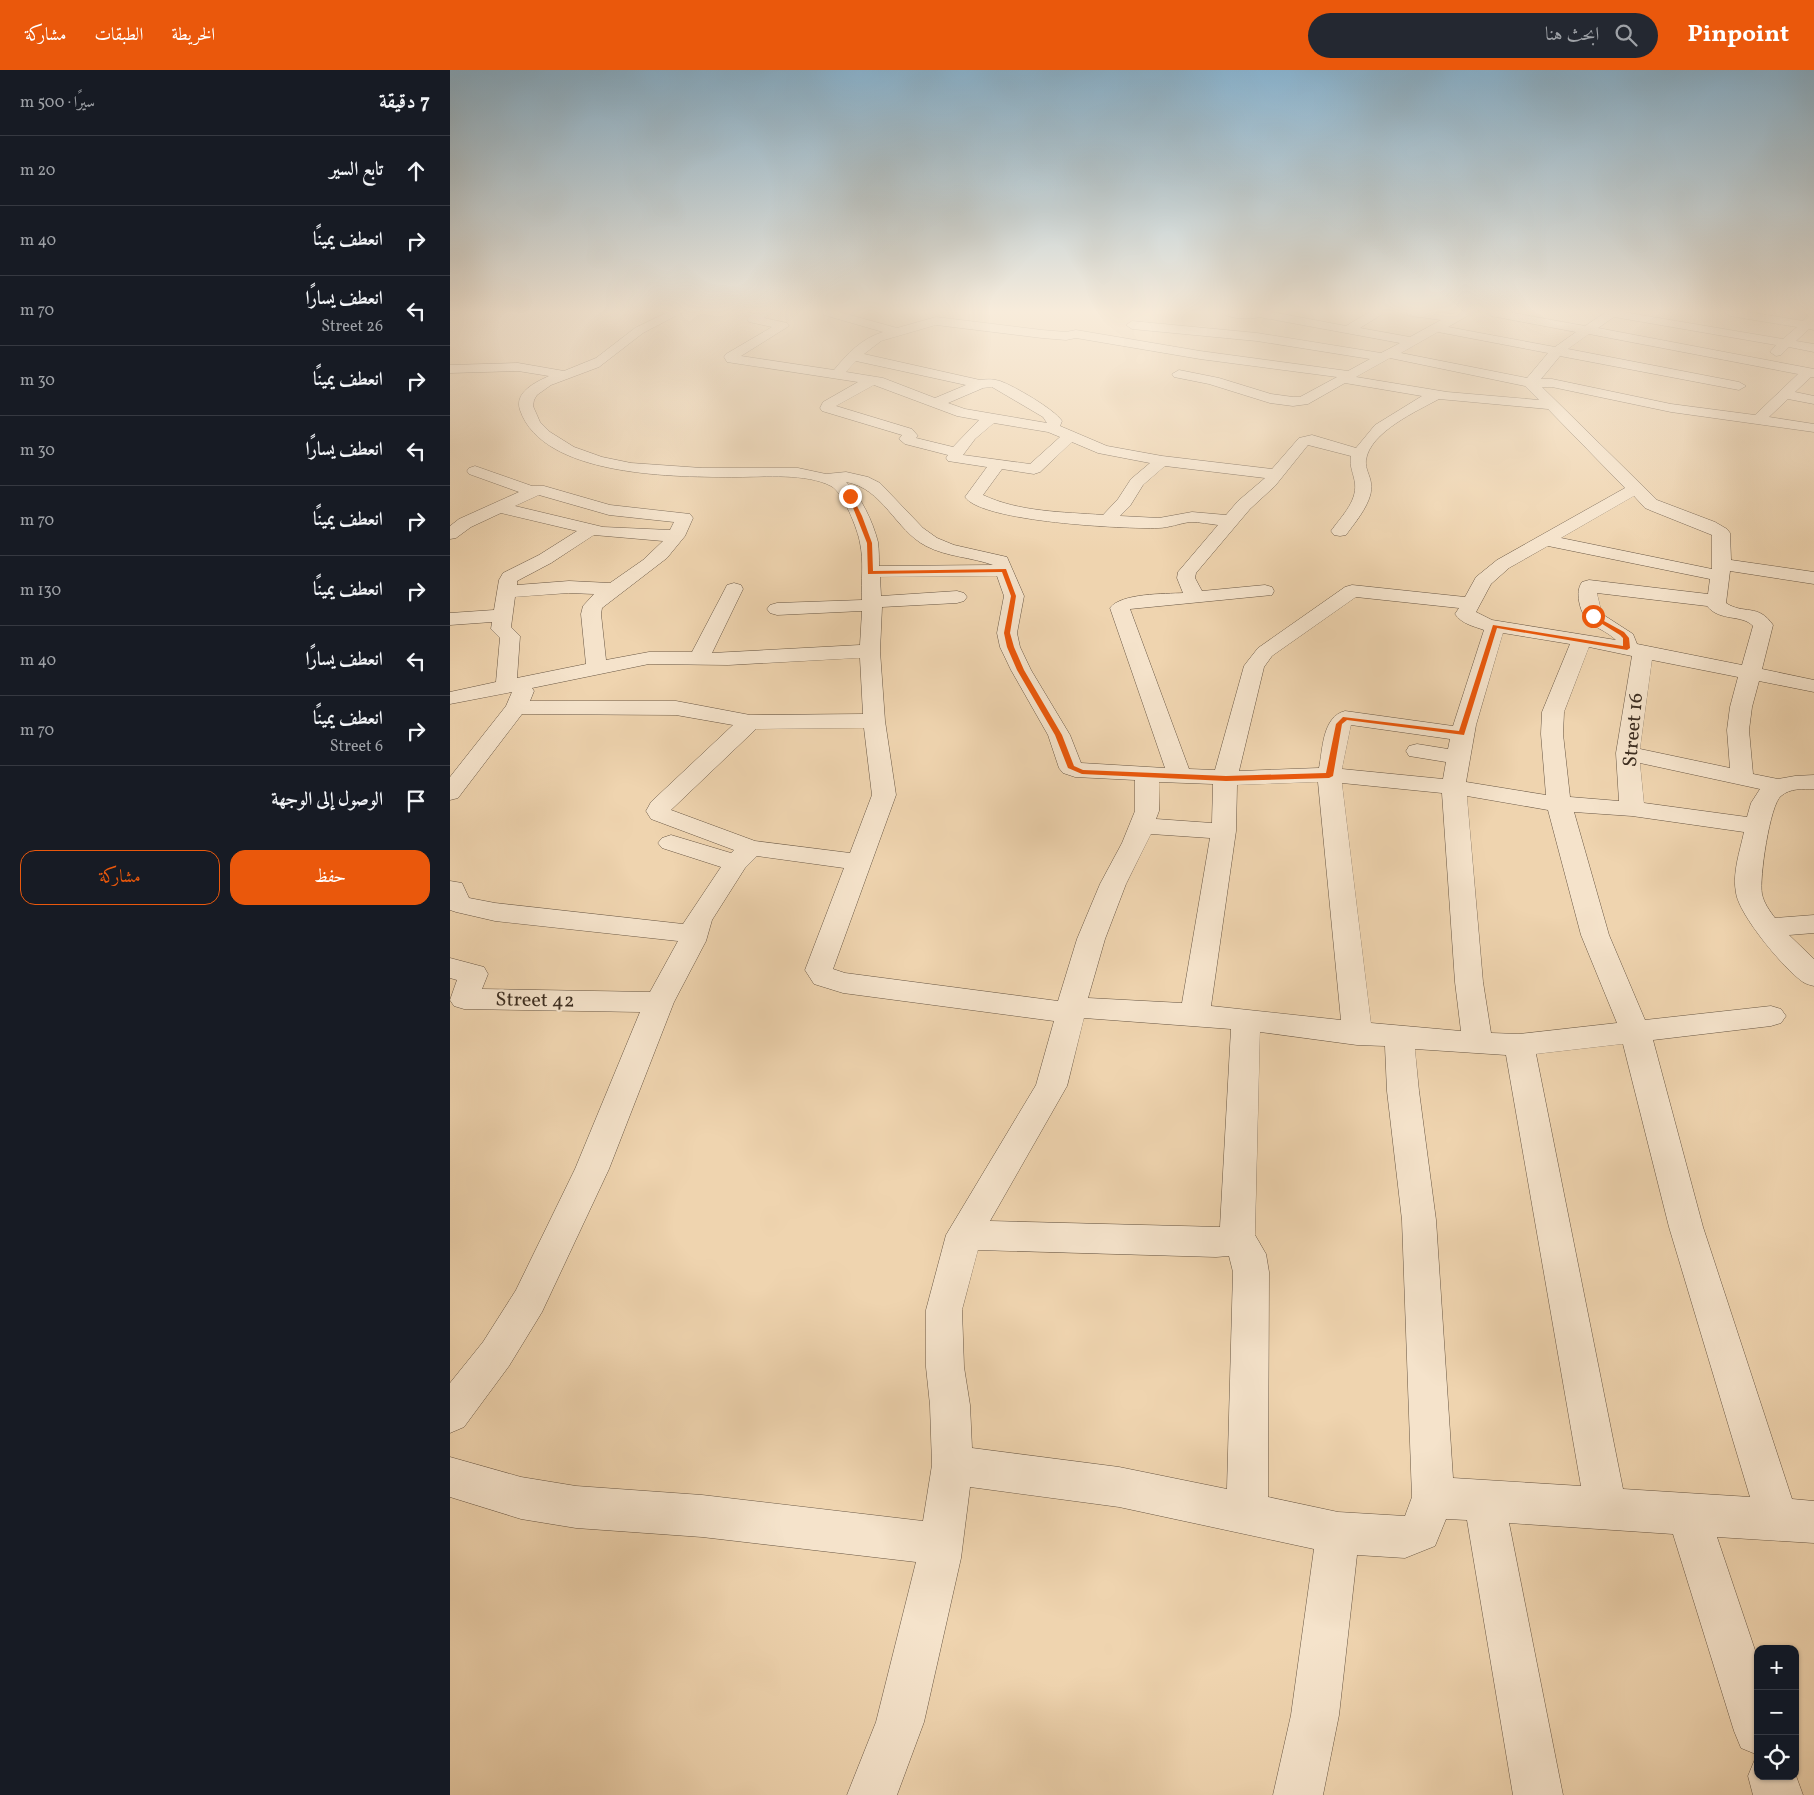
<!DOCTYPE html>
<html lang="ar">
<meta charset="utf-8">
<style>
:root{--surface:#171b24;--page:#242831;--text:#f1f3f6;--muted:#9ea1a6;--line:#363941;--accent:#ea580c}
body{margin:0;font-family:Vollkorn,Amiri,serif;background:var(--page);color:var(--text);direction:rtl}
.controls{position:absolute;right:15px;bottom:15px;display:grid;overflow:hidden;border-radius:10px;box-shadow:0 1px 4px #0004}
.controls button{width:45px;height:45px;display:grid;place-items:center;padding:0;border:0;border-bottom:1px solid var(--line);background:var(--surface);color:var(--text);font:25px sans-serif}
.stop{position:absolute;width:15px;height:15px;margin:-11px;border:4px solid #ea580c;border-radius:50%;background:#fff}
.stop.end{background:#ea580c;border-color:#fff;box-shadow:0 1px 5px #0008}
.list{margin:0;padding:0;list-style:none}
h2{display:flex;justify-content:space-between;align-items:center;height:65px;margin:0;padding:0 20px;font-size:21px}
h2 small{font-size:16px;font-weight:400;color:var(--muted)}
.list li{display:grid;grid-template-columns:32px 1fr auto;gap:15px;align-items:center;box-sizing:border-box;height:70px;padding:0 20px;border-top:1px solid var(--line)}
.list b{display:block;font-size:19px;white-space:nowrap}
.list p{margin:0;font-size:16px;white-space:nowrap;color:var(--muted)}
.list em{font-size:16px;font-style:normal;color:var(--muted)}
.actions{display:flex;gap:10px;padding:15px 20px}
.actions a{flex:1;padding:11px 0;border:1px solid var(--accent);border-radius:15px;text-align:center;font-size:18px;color:var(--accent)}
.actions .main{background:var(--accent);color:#fff}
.icon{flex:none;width:28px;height:28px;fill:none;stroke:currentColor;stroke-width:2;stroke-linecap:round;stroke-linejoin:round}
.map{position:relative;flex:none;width:1364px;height:1725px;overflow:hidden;direction:ltr}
header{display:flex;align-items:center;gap:30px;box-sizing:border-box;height:70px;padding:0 25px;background:var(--accent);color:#fff}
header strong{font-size:24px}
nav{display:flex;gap:28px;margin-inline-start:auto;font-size:18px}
.search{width:350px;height:45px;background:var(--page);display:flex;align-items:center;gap:12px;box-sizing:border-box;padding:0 18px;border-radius:28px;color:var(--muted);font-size:19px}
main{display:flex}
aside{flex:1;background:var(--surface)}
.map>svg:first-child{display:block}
</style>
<header>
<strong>Pinpoint</strong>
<div class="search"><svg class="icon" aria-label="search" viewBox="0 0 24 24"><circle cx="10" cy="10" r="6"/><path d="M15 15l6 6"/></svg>ابحث هنا</div>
<nav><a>الخريطة</a><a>الطبقات</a><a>مشاركة</a></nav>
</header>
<main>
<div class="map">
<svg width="1364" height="1725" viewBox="0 0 1364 1725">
<rect width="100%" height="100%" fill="#efd4af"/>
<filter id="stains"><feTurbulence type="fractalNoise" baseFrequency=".004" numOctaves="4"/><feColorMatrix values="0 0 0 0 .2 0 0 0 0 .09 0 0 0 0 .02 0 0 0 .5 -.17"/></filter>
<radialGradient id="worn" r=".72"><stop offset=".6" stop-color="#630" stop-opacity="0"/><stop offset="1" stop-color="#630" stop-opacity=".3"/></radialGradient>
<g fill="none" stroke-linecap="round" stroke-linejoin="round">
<defs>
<path id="minor" d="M218 242H233L193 263 149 297 101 315 87 325 84 330 83 336 90 352 100 362 124 377 152 387 181 393 252 398H348L376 404 396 402 418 407 430 413 473 458 487 468 504 475 557 487 574 526 567 563 570 577 581 600 620 665 631 693 715 698 660 538C671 523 715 524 733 523L727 508 728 502 768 455C759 454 750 452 741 452 730 453 719 458 708 458 675 459 532 452 515 427L537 397 498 391 496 388 498 385 455 374 449 369 452 365 372 341 370 338 373 332 408 312 277 292 274 287 276 284 322 257 299 252 297 249C304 241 312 242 322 242L314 248 337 253 339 256 291 286 384 300C397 284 412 268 433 262L374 245 372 242H389L447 258 486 247 592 260 616 262 626 260 750 281 898 301 920 289 807 271 682 259 676 255 682 251 807 263 931 283 950 273 809 247C800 250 778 249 771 242H822L896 256 919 242H933L931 245 910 258 960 267 991 250 962 246 958 245 956 242H983L1002 244 1007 242H1021L1019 245 998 257 1105 277 1126 262 1041 246 1035 242H1058L1135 256 1156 242H1173L1333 269 1347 257 1280 246 1274 242H1299L1353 251 1360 242H1364V260L1359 259 1346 271 1364 274V282L1339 277 1331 285 1326 286 1320 282 1326 275 1164 247 1148 258 1364 299V307H1361L1345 322 1364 326V334L1338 329 1319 347 1364 354V362L1221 342 1102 317H1092L1207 430 1265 452 1277 459 1280 463 1281 490 1364 502V514L1280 501 1276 533C1294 545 1308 533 1323 555L1312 599 1364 610V622L1309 611 1302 637 1299 660 1303 704 1328 709 1345 706 1364 705V719C1353 719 1340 718 1331 726 1320 734 1309 809 1312 824 1314 833 1319 840 1325 848L1364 845V863L1339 865 1364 889V916C1360 915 1356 914 1353 912 1334 899 1289 845 1286 823 1282 803 1290 781 1294 762L1182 746 1124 742 1159 865 1195 950 1321 936 1331 939 1336 946 1331 953 1321 956 1203 970 1253 1157 1342 1429 1364 1431V1473L1267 1467 1308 1589V1685L1291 1678 1284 1661 1223 1464 1059 1453 1113 1725H1063L1017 1450 996 1449 985 1476 955 1488 907 1485 889 1645 873 1725H823L841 1645 864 1479 669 1437 520 1417 511 1488 474 1652 447 1725H397L426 1652 466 1492 252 1467 126 1458 71 1449 0 1427V1387L71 1407 126 1416 252 1425 473 1451 482 1395 480 1335 476 1297V1240L496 1165 586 1015 604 951 393 923 364 914 355 900 394 798 307 786 295 798 262 850 256 871 224 932 159 1099 92 1242 59 1296 14 1357 0 1363V1313L33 1272 66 1220 125 1099 190 942 14 939 4 936 0 930 7 910 0 908V888L34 897 38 904 32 919 200 922 228 871 45 851 6 842 0 840V811L12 813 19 828 45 833 233 854 271 797 212 778 208 773 212 768 221 765 281 783 284 780 201 749 196 741 201 732 283 655 226 645 72 644 8 728 0 730V707L56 636 62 622 0 634V622L46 612 50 568 41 559 42 552 0 555V543L44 540 49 510 53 503 89 485 127 461 51 443 21 457 6 468 0 469V456L9 449 69 422 19 404 17 401 19 398 25 396 82 416H94L160 435 240 444 243 448 235 466 217 488 152 538 151 544 156 590 199 582H242L275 519 277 515 284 513 291 515 293 519 262 583 410 575 412 541 327 545 320 543 317 539 320 535 327 533 412 530C411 511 414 491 410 473 408 460 393 422 381 416 356 403 315 407 287 407 229 407 93 408 70 340 64 322 86 312 99 306L68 301 0 303V295L68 293 114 301 146 288 185 258ZM486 255 592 268 616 270 626 268 750 289 887 307 850 327H843L821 324 769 308 729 300 722 304 724 307 759 314 820 333 843 336 858 334 895 313 972 326 925 355 906 378 862 365 849 368 822 399 712 386 657 376 610 356 612 351C604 339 564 316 550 311 543 309 537 309 530 310L414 284 431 271ZM988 262 1098 283 1077 308 951 283ZM1139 264 1348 304 1305 345 1221 334 1102 309H1091L1110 286 1289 320 1296 316 1289 312 1118 279ZM940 288 1075 316 1089 330 997 322 906 307ZM406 291 516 315 485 328 433 308 396 302ZM424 315 507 346 529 350 503 377 466 368 468 366 462 359 386 336ZM542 317 593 347 597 353 515 339 498 333 533 318ZM989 329 1098 339 1175 418 1047 490 1026 507 1015 527 902 515 895 517 808 578 797 592 794 596 765 700 739 699 680 539 822 525 824 521 822 517 815 515 752 521 745 508 746 503 800 439 825 416 858 375 901 386C899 397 904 404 905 414 907 432 890 448 881 461L884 465 890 466 896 465C906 451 924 431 921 413 920 405 915 399 916 390 920 362 967 341 989 329ZM544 353 598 362 610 367 580 394 513 385 525 369ZM622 372 648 383 700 393 681 409 668 429 653 445C613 442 569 442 533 425L552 399 584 404 590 402ZM715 396 815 408 788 431 776 445 742 442 709 448 670 446 680 436 693 415ZM396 412C433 418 445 460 476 476 497 487 521 487 543 495L429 496C429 489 429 480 428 472 423 452 411 426 396 412ZM89 425 159 445 224 452 220 460 153 457 65 436ZM1184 426 1195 438 1202 441 1262 465V499L1111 468ZM144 465 213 471 193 490 160 513 119 511 67 515V511L101 493ZM1098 476 1260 509 1258 524 1139 510 1132 512C1128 518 1128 524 1129 531 1134 558 1150 555 1166 570L1042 550 1026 542 1041 514 1059 498ZM547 506 554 526 547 563 550 577 561 600 598 665 609 698 613 703 625 707 685 710V741L672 773 650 814 627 869 608 931 395 903 383 899 446 725 435 651 430 581 432 537 507 533 514 531 517 527 514 523 507 521 431 526 430 507ZM119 523 144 524 133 536 131 544 136 594 67 608 70 566 61 557 65 527ZM1147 523 1257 536C1270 552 1292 544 1303 556L1292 595 1187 574 1183 564 1152 544ZM906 527 1009 538 1005 544C1012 554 1023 556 1034 560L1003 656 895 641C872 647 873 679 869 698L789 701 814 597 822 586ZM1053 563 1120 574 1092 642 1091 664 1096 725 1016 712 1026 655ZM1139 577 1182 586 1166 683 1169 731 1120 727 1113 664 1114 642ZM410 588 413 644 300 645 226 631H80L84 621 82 618 199 594 278 595ZM1202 590 1288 607 1280 637 1277 660 1280 698 1190 679ZM901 655 1000 669 998 679 967 674 959 676 956 681 959 686 996 692 993 709 892 699ZM414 658 422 725 400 783 305 771 221 740 306 659ZM1190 693 1310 719 1301 733 1297 747 1194 733ZM709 712 763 714 762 753 706 749 709 741ZM868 712 891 950 761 936 786 761 787 715ZM892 713 992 723 1005 912 1011 961 921 953ZM1017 726 1098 740 1131 865 1167 953 1069 964 1041 963 1033 912ZM701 764 760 768 732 933 638 928 655 869 676 814ZM634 948 781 959 770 1157 540 1151 617 1016ZM810 962 907 975 935 976 937 1021 952 1150 962 1427 955 1446 888 1442 818 1427 819 1202 816 1184 805 1165ZM1173 974 1219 1157 1300 1427 1173 1419 1086 984ZM965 979 1056 985 1131 1416 1003 1408 986 1150 969 1021ZM528 1180 766 1187 779 1186 783 1202 777 1419 669 1397 522 1378 520 1335 514 1297 512 1240Z
M1308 1688V1706H1345V1703L1353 1725H1303L1298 1706 1305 1689Z"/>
</defs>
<!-- minor casing -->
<use href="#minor" stroke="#695744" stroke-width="1"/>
<!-- minor -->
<use href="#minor" fill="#f5e3cb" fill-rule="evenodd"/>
</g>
<!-- sky -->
<linearGradient id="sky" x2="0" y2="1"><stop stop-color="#89b5d2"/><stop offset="0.5" stop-color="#f8ecdb"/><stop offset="1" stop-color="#f8ecdb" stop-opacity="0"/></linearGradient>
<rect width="1364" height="483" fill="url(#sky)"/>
<!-- route -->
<path fill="#ea580c" d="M398 425 402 426 412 446 422 473 423 501 556 499 566 526 560 563 564 577 574 600 612 665 624 696 633 700 776 706 876 703 886 654 893 647 1009 661 1043 555 1173 576V568L1170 565 1141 547 1143 545 1174 562 1179 568 1180 578 1177 580 1047 558 1014 665 897 650 892 654 883 706 879 708 776 711 632 704 618 698 605 665 567 600 557 577 554 563 561 526 552 502 418 504 417 473Z"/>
<g text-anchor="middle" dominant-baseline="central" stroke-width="4.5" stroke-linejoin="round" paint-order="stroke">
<!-- street labels -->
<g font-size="20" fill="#3c2d20" stroke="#f5e3cb">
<text transform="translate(1184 660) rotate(-85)">Street 16</text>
<text transform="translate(85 931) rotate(1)">Street 42</text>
</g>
</g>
<rect width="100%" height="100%" filter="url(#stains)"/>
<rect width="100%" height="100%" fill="url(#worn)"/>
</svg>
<div class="controls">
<button>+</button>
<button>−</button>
<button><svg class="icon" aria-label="locate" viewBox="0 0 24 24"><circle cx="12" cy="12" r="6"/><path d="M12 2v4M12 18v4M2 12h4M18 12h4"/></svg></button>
</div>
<div class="stop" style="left:1143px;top:546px"></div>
<div class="stop end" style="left:400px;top:426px"></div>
</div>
<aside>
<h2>7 دقيقة<small>سيرًا · 500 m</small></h2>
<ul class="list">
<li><svg class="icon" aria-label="ahead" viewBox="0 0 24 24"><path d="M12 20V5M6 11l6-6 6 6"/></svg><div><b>تابع السير</b></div><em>20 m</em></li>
<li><svg class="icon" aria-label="right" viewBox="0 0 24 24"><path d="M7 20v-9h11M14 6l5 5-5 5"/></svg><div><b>انعطف يمينًا</b></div><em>40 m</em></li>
<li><svg class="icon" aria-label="left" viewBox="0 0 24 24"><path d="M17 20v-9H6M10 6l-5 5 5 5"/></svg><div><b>انعطف يسارًا</b><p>Street 26</p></div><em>70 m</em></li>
<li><svg class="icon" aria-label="right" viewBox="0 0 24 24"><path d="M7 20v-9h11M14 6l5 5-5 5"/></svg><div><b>انعطف يمينًا</b></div><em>30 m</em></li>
<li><svg class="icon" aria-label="left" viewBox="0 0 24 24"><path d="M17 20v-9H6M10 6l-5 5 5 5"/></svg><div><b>انعطف يسارًا</b></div><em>30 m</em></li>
<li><svg class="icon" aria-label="right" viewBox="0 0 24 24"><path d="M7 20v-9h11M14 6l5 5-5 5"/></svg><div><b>انعطف يمينًا</b></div><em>70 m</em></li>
<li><svg class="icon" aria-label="right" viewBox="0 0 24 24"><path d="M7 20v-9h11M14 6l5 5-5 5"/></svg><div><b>انعطف يمينًا</b></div><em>130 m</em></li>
<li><svg class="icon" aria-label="left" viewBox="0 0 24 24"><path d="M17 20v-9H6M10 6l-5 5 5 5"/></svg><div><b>انعطف يسارًا</b></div><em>40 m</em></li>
<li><svg class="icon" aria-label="right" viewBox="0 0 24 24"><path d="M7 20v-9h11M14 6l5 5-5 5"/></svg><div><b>انعطف يمينًا</b><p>Street 6</p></div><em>70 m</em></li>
<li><svg class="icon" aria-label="arrive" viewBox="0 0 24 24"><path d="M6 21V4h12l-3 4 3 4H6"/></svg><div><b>الوصول إلى الوجهة</b></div></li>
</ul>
<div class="actions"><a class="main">حفظ</a><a>مشاركة</a></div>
</aside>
</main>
